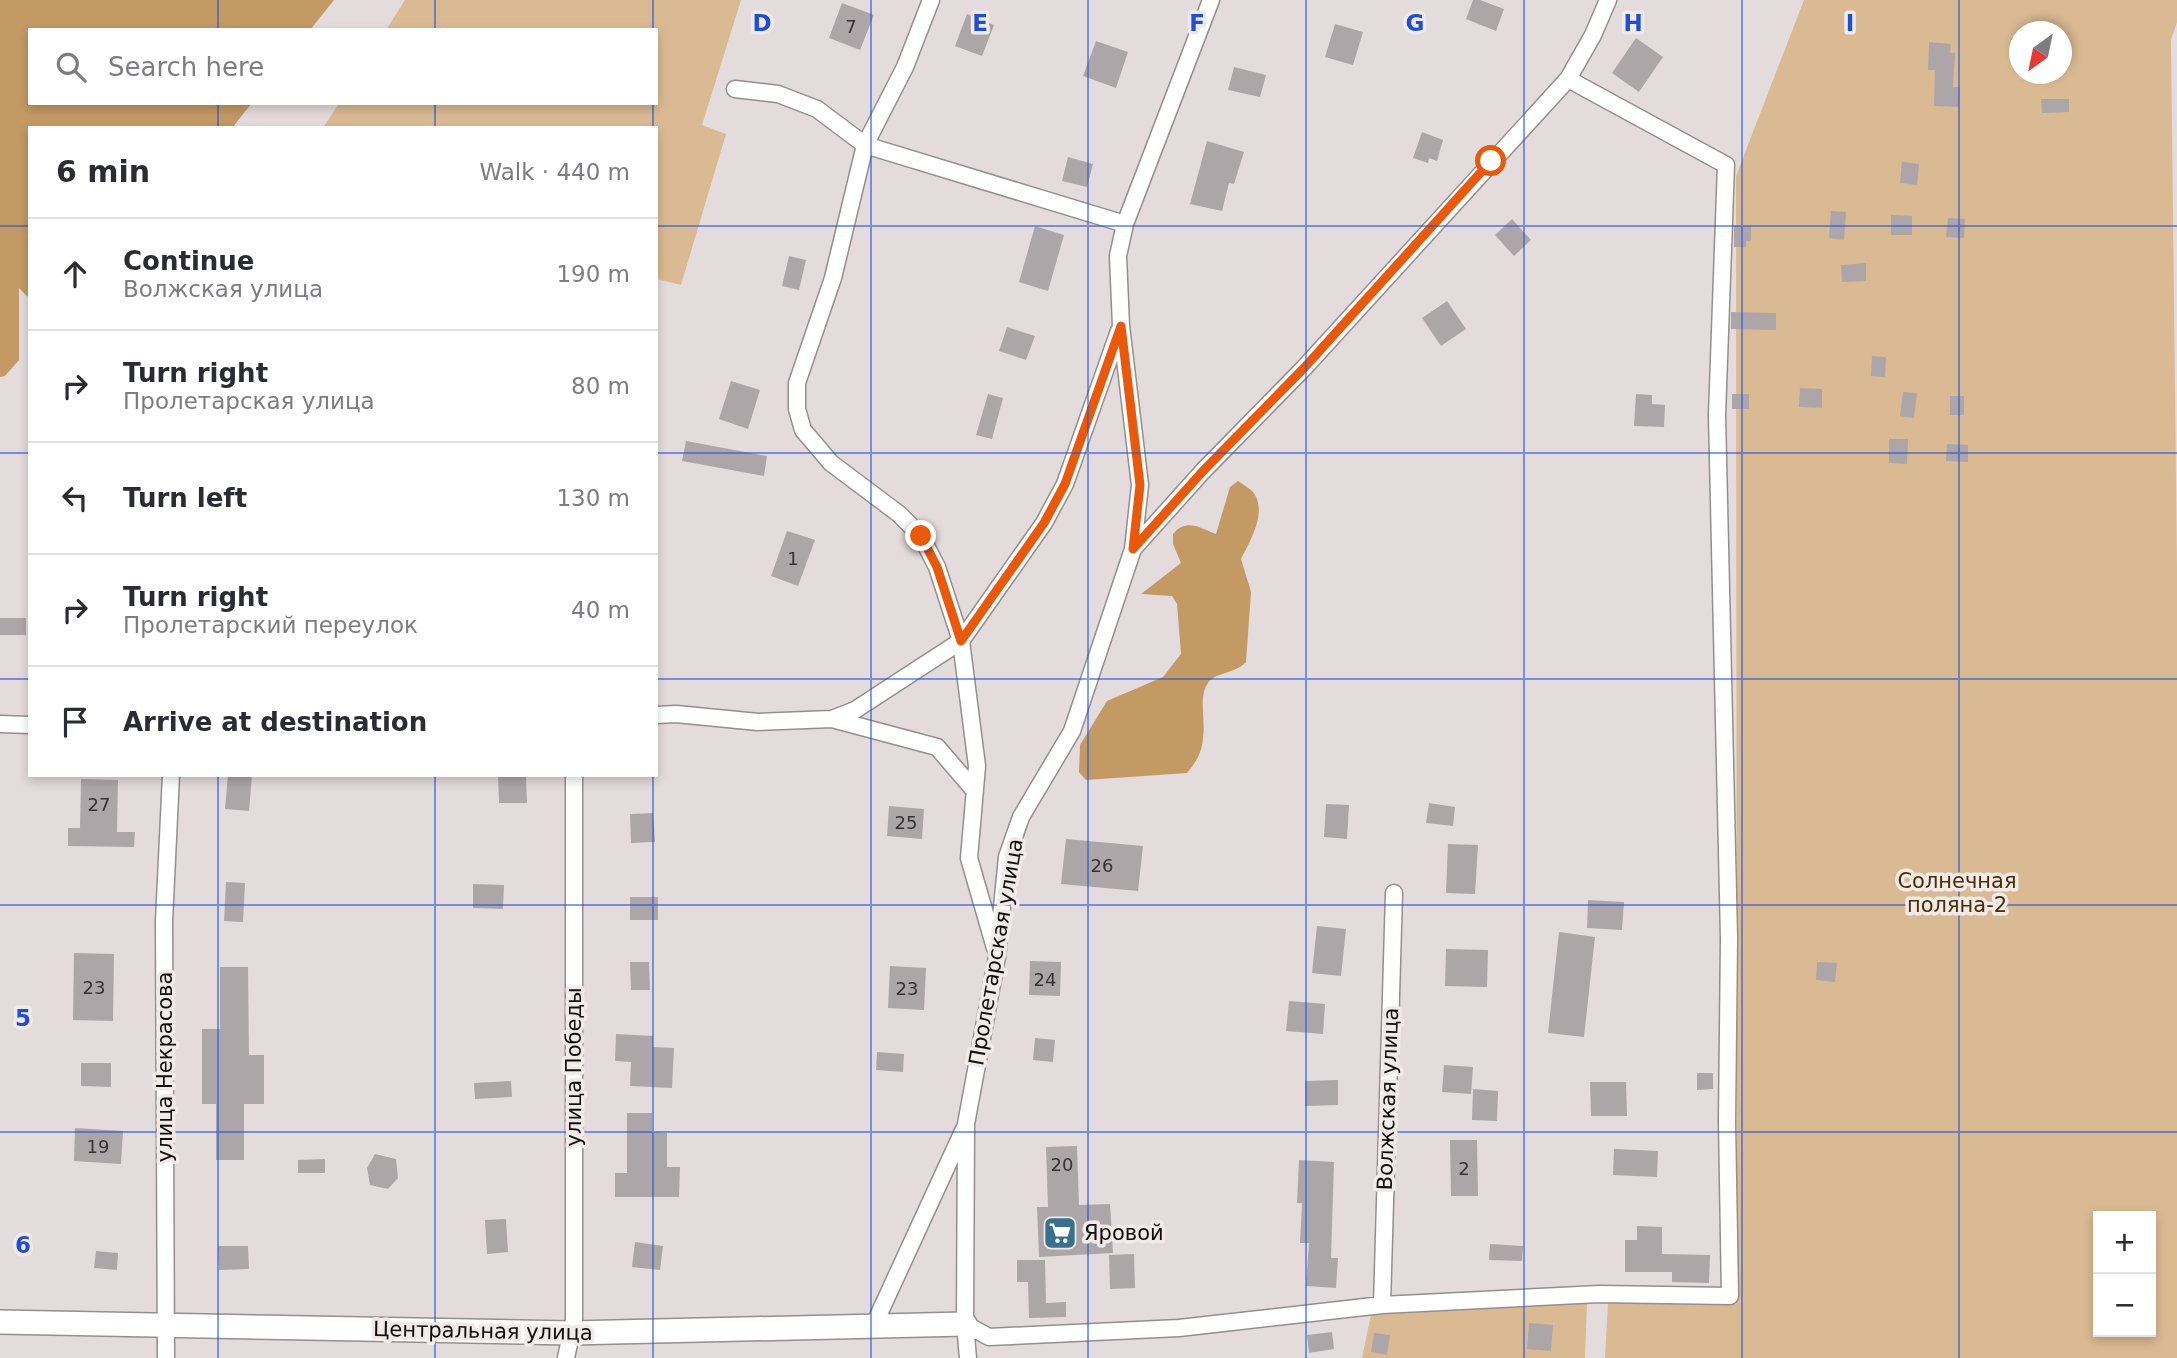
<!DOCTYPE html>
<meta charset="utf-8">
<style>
:root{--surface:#fff;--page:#f2f2f3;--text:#2b2b33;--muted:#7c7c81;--line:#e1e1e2}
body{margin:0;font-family:"DejaVu Sans",sans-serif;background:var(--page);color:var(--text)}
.controls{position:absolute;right:21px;bottom:21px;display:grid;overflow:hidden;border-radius:0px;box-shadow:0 4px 10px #0003}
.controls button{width:63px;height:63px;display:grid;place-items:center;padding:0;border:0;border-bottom:2px solid var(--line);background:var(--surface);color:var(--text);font:35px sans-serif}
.compass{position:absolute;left:2009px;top:21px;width:63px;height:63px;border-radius:50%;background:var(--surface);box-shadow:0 4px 10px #0003;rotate:213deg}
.stop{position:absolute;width:21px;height:21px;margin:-16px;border:5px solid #ea580c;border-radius:50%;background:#fff}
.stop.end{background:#ea580c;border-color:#fff;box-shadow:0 2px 7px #0008}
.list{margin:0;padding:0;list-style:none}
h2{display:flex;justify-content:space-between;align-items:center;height:91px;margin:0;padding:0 28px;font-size:30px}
h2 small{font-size:23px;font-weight:400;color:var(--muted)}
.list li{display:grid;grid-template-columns:46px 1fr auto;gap:21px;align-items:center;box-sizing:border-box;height:112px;padding:0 28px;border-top:2px solid var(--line)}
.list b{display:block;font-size:26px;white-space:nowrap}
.list p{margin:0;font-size:23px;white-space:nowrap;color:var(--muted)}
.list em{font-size:23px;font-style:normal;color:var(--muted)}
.icon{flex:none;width:38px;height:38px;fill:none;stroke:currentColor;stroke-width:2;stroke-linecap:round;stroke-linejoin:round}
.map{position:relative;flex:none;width:2177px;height:1358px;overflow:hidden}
.search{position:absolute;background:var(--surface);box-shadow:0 4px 10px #0003;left:28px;top:28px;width:630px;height:77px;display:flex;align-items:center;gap:18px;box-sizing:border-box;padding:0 24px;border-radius:0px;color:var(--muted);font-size:26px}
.panel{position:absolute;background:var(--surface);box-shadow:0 4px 10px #0003;left:28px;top:126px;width:630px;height:651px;border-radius:0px}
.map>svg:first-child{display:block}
</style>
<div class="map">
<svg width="2177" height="1358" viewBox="0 0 2177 1358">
<rect width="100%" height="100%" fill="#e4dcdc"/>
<!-- green -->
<path fill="#d9ba93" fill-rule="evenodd" d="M405 0H741L702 125 726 134 681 285 656 279V128H323L339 103H656V30H386Z
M1804 0H2177V22L2171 40 2177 569V1358H1605L1608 1302 1737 1300 1736 176ZM2020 32H2062V74H2020ZM2098 1216H2151V1332H2098Z
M1587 1302 1585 1358H1362L1371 1315Z"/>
<!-- forest -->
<path fill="#c39964" d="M0 0H334L310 30H30V103H252L232 128H30V299L19 288V360L5 376 0 377Z
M1238 481C1242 484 1248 487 1252 491 1269 510 1250 541 1241 559L1251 592 1246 662C1235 674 1215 672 1208 683 1198 696 1206 722 1203 738 1202 753 1196 762 1187 773L1086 780 1079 772 1080 745 1107 701 1163 677 1181 654 1177 604 1172 596 1141 594 1181 563 1173 544V534C1187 518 1199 528 1216 534L1230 487Z"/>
<!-- building -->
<path fill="#ada6a9" d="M1473 0H1480L1504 9 1496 31 1466 19Z
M842 3 874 15 860 50 829 38Z
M967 14 994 25 982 56 955 46Z
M1335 24 1363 32 1353 65 1325 57Z
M1636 38 1663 57 1639 92 1612 73Z
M1096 41 1128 52 1116 88 1083 76Z
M1929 42 1951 44 1950 53H1955L1953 87H1960L1959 107 1934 106 1935 70H1928Z
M1234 67 1266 75 1260 97 1228 90Z
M2041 99H2069V112L2042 113Z
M1422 132 1443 140 1437 161 1429 158 1428 163 1413 158Z
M1207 141 1244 152 1234 184 1229 183 1222 211 1190 204Z
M1068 157 1093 164 1087 187 1062 181Z
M1902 162 1919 164 1917 185 1900 183Z
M1831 211 1846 212 1844 240 1829 238Z
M1891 215 1912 216V235H1891Z
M1948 218 1965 219 1964 238 1946 237Z
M1512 219 1531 240 1514 256 1495 235Z
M1035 226 1064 235 1048 291 1019 282Z
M1734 226H1751V241H1746V247H1734Z
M789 256 806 260 799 290 782 286Z
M1866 263V281L1842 282 1841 265Z
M1447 301 1466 329 1441 346 1422 318Z
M1731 312 1776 313V330L1731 329Z
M1007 327 1035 336 1026 360 999 351Z
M1872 356 1886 357 1885 377 1871 376Z
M731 381 760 390 748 429 719 419Z
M1800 388 1822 389V408L1799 407Z
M1903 392 1917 393 1914 418 1900 416Z
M988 394 1003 398 992 439 976 435Z
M1636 394 1652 395V404L1665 405 1664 427 1634 426Z
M1732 394H1749V409H1732Z
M1950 396H1964V415H1950Z
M1889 439H1908L1907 464 1889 463Z
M686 441 767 456 764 476 682 461Z
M1947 444 1968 445V462L1946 461Z
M787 531 815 540 798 586 771 576Z
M0 618H26V635H0Z
M228 775H252L249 811 225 809Z
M498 775H526L527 803H499Z
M81 779 118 780 117 832H135L134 847 68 846V828H80Z
M1429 803 1455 807 1453 826 1426 823Z
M1326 804 1349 805 1347 839 1324 837Z
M889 806 924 809 922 839 887 836Z
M653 813 655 842 631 843 630 814Z
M1066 839 1143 846 1138 891 1061 884Z
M1448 844 1478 845 1475 894 1446 893Z
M226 882 245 883 243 922 224 921Z
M473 884 504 885 503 909 473 908Z
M630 897H658V920H630Z
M1588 900 1624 902 1622 930 1587 928Z
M1317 926 1346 929 1341 976 1312 973Z
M1559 932 1595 937 1584 1037 1548 1033Z
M1446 949 1488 950 1487 987 1445 986Z
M74 953 114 954 113 1021 73 1020Z
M1030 961 1061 962 1060 996 1029 995Z
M630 962H649L650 990H631Z
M1817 962 1837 963 1835 982 1816 980Z
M890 966 926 968 924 1010 888 1008Z
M220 967H248L249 1055H264V1104H244V1160H216V1104H202V1029H220Z
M1289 1001 1325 1004 1323 1034 1286 1031Z
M616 1034 653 1036V1047L674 1048 672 1088 630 1086 631 1062 615 1061Z
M1035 1038 1055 1040 1053 1062 1033 1060Z
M877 1052 904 1054 903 1072 876 1070Z
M81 1063H111V1087L81 1086Z
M1444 1065 1473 1067 1471 1094 1442 1092Z
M1697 1073H1713V1089L1697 1090Z
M1338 1080V1105L1305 1106V1081Z
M511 1081 512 1097 475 1099 474 1083Z
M1590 1082H1626L1627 1116H1591Z
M1473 1089 1498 1091 1497 1121 1472 1120Z
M627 1113H652V1132L667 1133V1167H680L679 1197H615V1173H627Z
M75 1128 123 1131 121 1164 74 1161Z
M1450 1140H1477L1478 1196H1451Z
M1077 1146 1079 1205 1110 1204 1113 1253 1039 1257 1037 1207H1048L1046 1147Z
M1614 1149 1658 1151 1657 1177 1613 1175Z
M375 1154 396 1159 398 1178 388 1189 370 1185 367 1168Z
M325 1159V1173H298V1160Z
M1299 1160 1334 1162 1331 1258H1338L1336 1288 1306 1286 1309 1243H1300L1302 1203H1297Z
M506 1219 508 1252 487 1254 485 1220Z
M1637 1226 1662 1227V1254L1710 1255 1709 1283 1672 1282V1272H1625V1240H1637Z
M635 1242 663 1246 660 1270 632 1267Z
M1490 1244 1523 1246 1522 1261 1489 1260Z
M218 1246H248L249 1269 219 1270Z
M96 1251 118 1253 117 1270 94 1268Z
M1134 1254 1135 1288 1110 1289 1109 1255Z
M1017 1260H1045L1046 1303 1066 1302V1317L1029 1318 1028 1282H1017Z
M1529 1323 1553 1325 1551 1351 1527 1349Z
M1332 1332 1334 1349 1309 1353 1307 1335Z
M1374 1333 1390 1335 1387 1355 1371 1352Z"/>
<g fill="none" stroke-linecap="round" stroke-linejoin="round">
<defs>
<path id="street" d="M931 0 905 67 865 145 833 278 797 383V409L803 430 831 463 899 514 921 536 937 567 961 641 977 766 969 858 995 948
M735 89 778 94 817 109 865 145 1125 224
M1133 549 1203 471 1304 368 1568 79 1593 35 1608 0
M656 715 676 714 758 722 832 719 855 710 961 641 1044 523 1065 484 1119 331
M832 719 937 747 974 790
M0 724 30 725
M1382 1305 1394 893
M965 1324 989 1337 1179 1328 1382 1305 1599 1294 1730 1296 1727 1121 1729 938 1717 415 1726 165 1568 79
M873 1327 964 1129
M166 1358 164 921 171 775
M566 1358 574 1320V775
M968 1358 965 1324 966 1124 997 957 1007 857 1021 817 1072 731 1133 549 1140 485 1121 326 1118 256 1125 224 1211 0"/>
<path id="secondary" d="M0 1322 571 1333 965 1324"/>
</defs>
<!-- street casing -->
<use href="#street" stroke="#958e8e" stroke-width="19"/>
<!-- secondary casing -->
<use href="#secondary" stroke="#958e8e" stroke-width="26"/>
<!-- street -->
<use href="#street" stroke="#fff" stroke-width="16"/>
<!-- secondary -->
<use href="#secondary" stroke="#fff" stroke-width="23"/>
</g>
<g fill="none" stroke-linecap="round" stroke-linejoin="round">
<!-- route -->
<path stroke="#ea580c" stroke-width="9" d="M921 536 937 567 961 641 1044 523 1065 484 1121 326 1140 485 1133 549 1203 471 1304 368 1491 161"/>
</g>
<!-- grid -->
<path fill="none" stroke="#1d4ed8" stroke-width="2" stroke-opacity="0.55" d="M218 0V30M435 0V30M653 0V30M871 0V1358M1088 0V1358M1306 0V1358M1524 0V1358M1742 0V1358M1959 0V1358M218 103V128M435 103V128M653 103V128M0 226H30M656 226H2177M0 453H30M656 453H2177M0 679H30M656 679H2177M218 775V1358M435 775V1358M653 775V1358M0 905H2177M0 1132H2177"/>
<!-- icons -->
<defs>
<symbol id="supermarket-square" viewBox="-11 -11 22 22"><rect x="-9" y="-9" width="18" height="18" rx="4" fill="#39718b" stroke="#f2e9e9"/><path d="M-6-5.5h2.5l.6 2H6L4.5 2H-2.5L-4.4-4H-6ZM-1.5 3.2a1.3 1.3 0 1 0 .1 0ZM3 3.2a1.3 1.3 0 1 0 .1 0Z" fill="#fff"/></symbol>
</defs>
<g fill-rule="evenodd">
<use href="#supermarket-square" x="1041" y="1214" width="38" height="38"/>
</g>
<g text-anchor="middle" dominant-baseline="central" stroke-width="7" stroke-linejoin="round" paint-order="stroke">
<!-- number labels -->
<g font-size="18" fill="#373334">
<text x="851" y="26">7</text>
<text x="793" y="558">1</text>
<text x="99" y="804">27</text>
<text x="906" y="822">25</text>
<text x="1102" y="865">26</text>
<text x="1045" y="979">24</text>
<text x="94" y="987">23</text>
<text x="907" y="988">23</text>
<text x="98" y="1146">19</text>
<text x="1062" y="1164">20</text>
<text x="1464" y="1168">2</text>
</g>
<!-- park labels -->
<g font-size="21" fill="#4a2e00" stroke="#f2e9e9">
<text x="1957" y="881">Солнечная<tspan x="1957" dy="24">поляна-2</tspan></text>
</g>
<!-- street labels -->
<g font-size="21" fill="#100d0d" stroke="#f2e9e9">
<text transform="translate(996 952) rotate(-80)">Пролетарская улица</text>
<text transform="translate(165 1067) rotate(-90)">улица Некрасова</text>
<text transform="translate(574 1067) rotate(-90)">улица Победы</text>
<text transform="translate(1388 1099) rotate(-88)">Волжская улица</text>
<text transform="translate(483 1331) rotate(1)">Центральная улица</text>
</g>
<!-- poi labels -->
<g font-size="21" fill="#100d0d" stroke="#f2e9e9" text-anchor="start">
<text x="1084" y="1233">Яровой</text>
</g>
</g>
<g font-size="23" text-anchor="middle" font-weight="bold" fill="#1d4ed8" stroke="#f2e9e9" stroke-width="7" stroke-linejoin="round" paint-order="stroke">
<text x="762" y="31">D</text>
<text x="980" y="31">E</text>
<text x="1197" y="31">F</text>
<text x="1415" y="31">G</text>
<text x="1633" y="31">H</text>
<text x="1850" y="31">I</text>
<text x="23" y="1026">5</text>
<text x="23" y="1253">6</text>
</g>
</svg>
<div class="controls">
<button>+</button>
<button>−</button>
</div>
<svg class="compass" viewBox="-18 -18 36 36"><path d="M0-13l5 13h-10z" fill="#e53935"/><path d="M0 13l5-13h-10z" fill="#7c7c81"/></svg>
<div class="stop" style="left:1491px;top:161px"></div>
<div class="stop end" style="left:921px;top:536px"></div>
<div class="search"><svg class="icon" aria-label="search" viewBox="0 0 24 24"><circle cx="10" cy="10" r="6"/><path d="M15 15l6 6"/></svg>Search here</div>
<section class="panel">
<h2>6 min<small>Walk · 440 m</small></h2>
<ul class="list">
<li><svg class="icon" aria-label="ahead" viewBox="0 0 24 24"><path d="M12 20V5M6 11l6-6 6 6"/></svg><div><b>Continue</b><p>Волжская улица</p></div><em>190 m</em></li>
<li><svg class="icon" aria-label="right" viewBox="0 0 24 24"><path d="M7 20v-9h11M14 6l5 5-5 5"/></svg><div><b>Turn right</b><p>Пролетарская улица</p></div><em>80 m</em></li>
<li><svg class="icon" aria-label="left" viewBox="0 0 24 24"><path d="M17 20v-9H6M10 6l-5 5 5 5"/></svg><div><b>Turn left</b></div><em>130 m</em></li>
<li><svg class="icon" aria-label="right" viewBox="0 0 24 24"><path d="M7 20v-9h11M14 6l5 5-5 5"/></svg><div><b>Turn right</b><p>Пролетарский переулок</p></div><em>40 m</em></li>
<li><svg class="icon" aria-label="arrive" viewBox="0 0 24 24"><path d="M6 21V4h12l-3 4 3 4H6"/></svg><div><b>Arrive at destination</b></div></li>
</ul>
</section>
</div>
